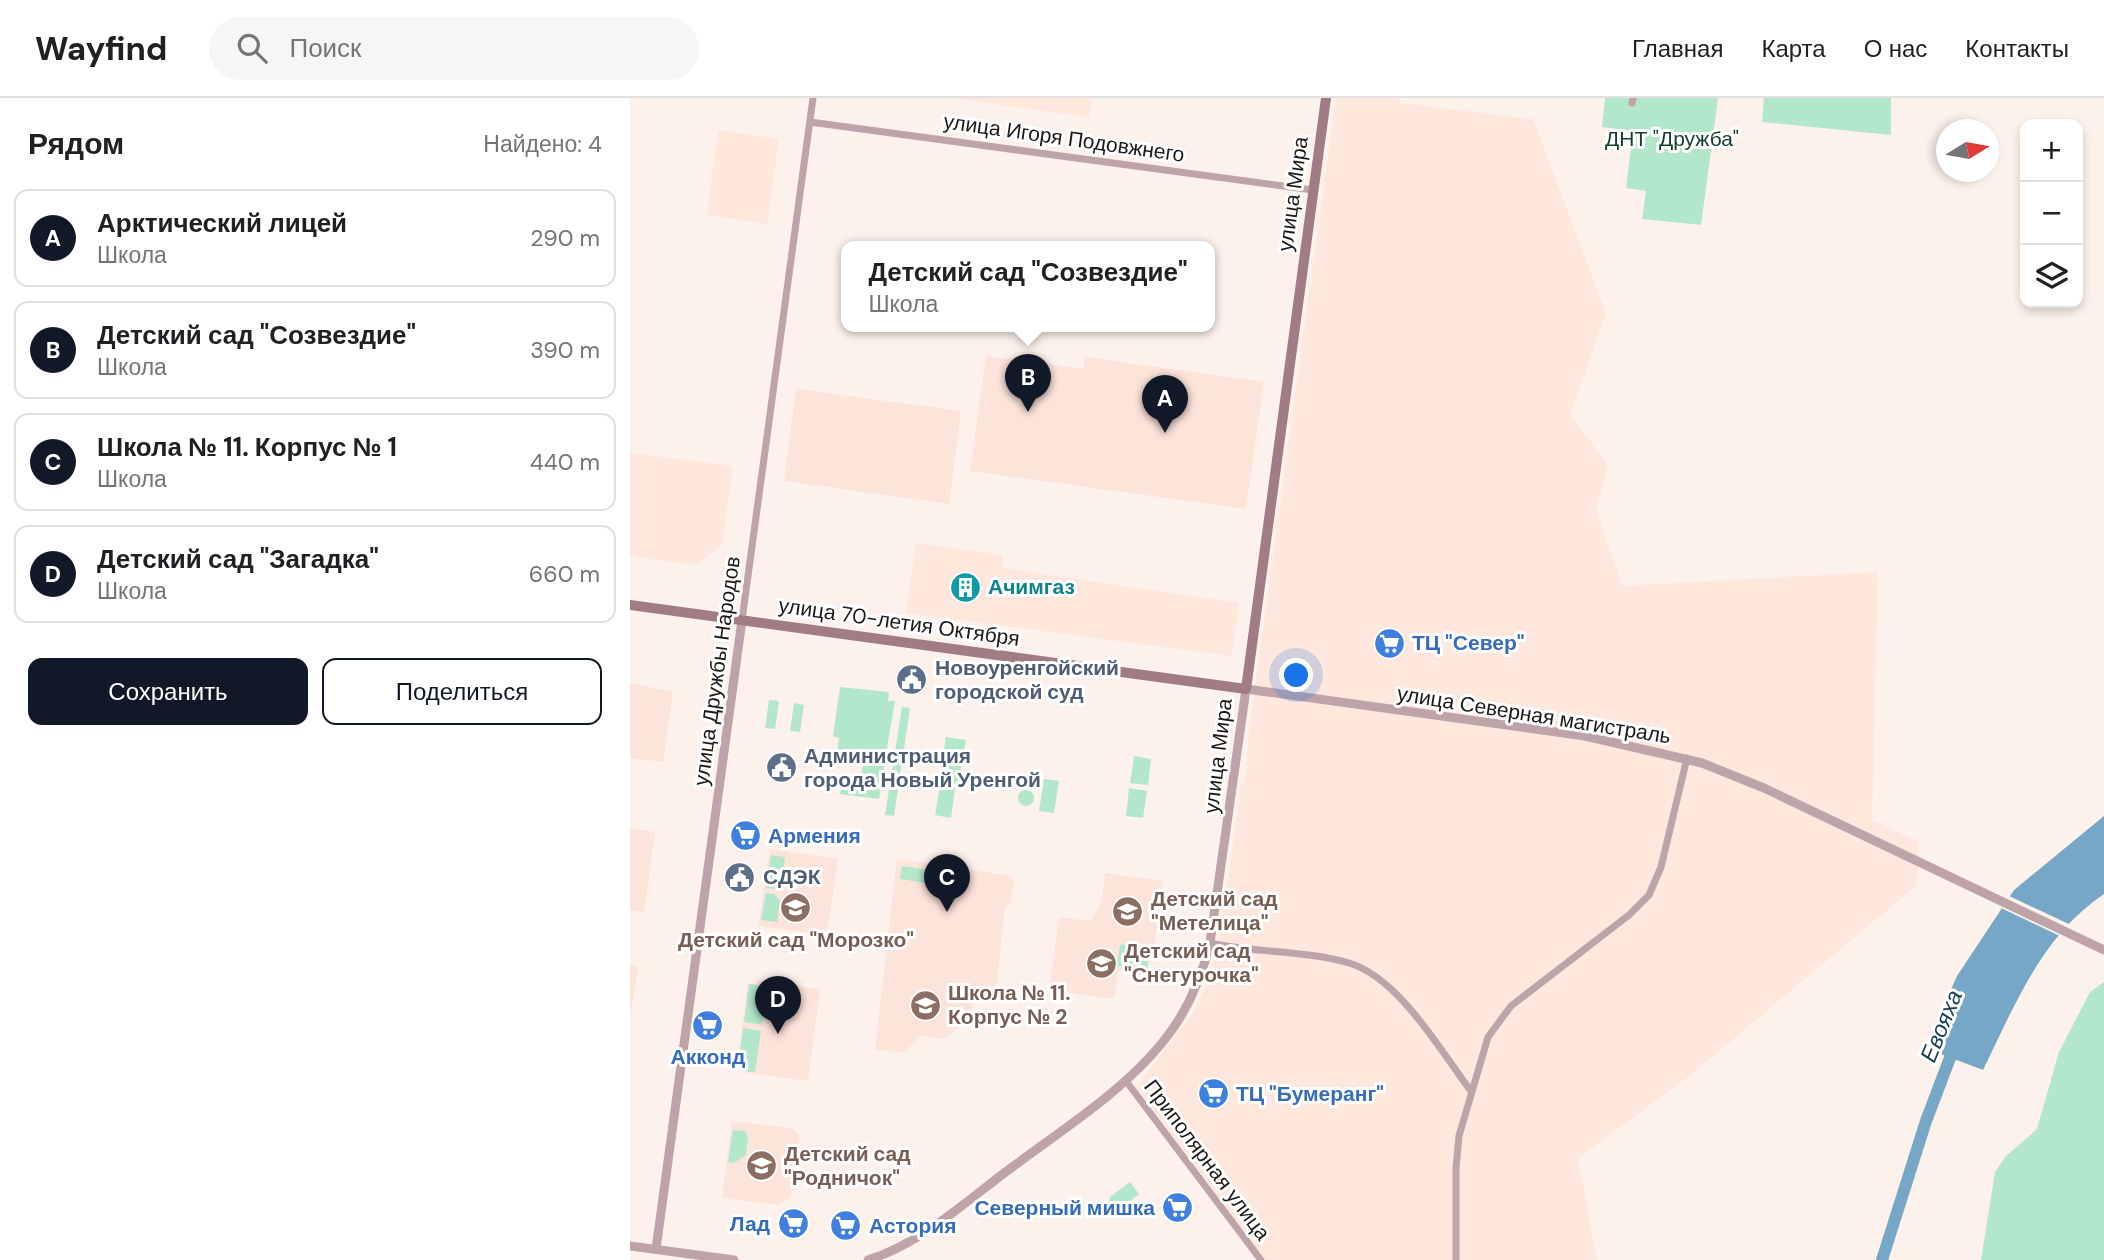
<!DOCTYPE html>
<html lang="ru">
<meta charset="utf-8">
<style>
:root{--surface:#fff;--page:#f6f6f6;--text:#202124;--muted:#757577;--line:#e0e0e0;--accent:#111827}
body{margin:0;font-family:"DM Sans",sans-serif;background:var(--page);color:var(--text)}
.controls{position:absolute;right:21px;top:21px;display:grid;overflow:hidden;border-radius:14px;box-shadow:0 4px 10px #0003}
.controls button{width:63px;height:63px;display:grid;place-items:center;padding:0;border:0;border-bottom:2px solid var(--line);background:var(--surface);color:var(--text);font:35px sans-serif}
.compass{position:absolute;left:1306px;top:21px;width:63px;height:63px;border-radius:50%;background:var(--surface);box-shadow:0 4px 10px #0003;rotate:79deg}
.you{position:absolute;left:667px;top:578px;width:24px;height:24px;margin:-18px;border:5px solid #fff;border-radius:50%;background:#1a73e8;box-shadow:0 0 0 10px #1a73e833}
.badge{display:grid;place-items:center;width:46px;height:46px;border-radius:50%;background:var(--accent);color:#fff;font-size:23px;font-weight:700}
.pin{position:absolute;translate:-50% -58px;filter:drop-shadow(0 2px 4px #0008)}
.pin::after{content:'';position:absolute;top:37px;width:24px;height:21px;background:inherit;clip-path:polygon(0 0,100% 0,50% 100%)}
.popup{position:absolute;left:211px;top:143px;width:374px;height:91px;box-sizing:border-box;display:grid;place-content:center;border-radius:14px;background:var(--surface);filter:drop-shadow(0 2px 5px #0005);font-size:23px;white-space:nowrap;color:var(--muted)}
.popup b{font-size:26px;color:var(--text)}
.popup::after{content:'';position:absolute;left:50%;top:100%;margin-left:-14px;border:14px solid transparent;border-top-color:var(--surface)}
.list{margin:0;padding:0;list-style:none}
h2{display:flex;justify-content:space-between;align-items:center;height:91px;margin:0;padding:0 28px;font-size:30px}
h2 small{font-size:23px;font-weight:400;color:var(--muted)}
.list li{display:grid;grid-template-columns:46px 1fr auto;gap:21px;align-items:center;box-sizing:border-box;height:98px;margin:0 14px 14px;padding:0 14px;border:2px solid var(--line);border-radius:14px}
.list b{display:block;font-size:26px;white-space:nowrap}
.list p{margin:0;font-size:23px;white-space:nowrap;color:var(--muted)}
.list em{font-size:23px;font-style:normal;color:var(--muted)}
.actions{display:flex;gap:14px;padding:21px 28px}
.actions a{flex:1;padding:16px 0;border:2px solid var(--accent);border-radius:14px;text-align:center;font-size:24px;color:var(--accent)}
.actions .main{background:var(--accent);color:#fff}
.icon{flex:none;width:38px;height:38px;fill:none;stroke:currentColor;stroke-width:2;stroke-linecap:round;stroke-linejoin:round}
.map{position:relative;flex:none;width:1474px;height:1162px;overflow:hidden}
header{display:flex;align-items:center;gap:42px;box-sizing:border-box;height:98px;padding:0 35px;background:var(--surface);border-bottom:2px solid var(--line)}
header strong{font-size:33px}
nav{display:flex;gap:38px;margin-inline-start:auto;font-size:24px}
.search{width:490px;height:63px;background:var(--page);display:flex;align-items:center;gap:18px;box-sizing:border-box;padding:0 24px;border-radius:38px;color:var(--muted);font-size:26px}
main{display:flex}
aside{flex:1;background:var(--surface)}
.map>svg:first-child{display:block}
</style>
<header>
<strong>Wayfind</strong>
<div class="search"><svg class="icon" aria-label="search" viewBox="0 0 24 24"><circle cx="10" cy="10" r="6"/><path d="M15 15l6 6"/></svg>Поиск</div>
<nav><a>Главная</a><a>Карта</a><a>О нас</a><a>Контакты</a></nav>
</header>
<main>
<aside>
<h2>Рядом<small>Найдено: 4</small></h2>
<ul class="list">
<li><span class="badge">A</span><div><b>Арктический лицей</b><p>Школа</p></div><em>290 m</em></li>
<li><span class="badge">B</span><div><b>Детский сад &quot;Созвездие&quot;</b><p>Школа</p></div><em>390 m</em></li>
<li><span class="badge">C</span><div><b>Школа № 11. Корпус № 1</b><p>Школа</p></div><em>440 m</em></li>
<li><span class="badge">D</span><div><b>Детский сад &quot;Загадка&quot;</b><p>Школа</p></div><em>660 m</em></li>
</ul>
<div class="actions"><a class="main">Сохранить</a><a>Поделиться</a></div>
</aside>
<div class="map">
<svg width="1474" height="1162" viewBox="0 0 1474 1162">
<rect width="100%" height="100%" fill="#fdf1eb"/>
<!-- built -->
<path fill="#fee7dc" d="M322 0H462L459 19Z
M706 0H770V5L903 21 976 215 940 317 978 367 966 411 992 488 1248 474 1242 722 1289 744 1287 787 1058 979 948 1060 967 1162H636L506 989 563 915 581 876 590 838 611 687 617 673 618 640Z
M88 32 149 41 137 126 77 117Z
M0 355 103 368 92 447 65 467 0 458Z
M286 445 373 457 372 470 609 505 602 558 276 515Z"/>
<!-- education -->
<path fill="#fde4db" d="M356 258 453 271 455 259 634 284 616 411 340 373Z
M166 291 331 313 319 406 154 383Z
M0 585 43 594 33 664 0 660Z
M0 730 25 734 14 814 0 812Z
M140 751 208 761 198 829 187 836 128 828Z
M267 761 382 778 384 785 380 807 375 810 366 892 344 889 340 921 314 941 290 938 273 955 245 951Z
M475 775 533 783 524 851H521L517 877 488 873 484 901 419 892 429 819 460 823 471 806Z
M0 867 8 868 0 922Z
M127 883 190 891 178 983 112 974 114 962 108 961 118 885 127 886Z
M102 1023 164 1031 170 1038 161 1099 148 1107 92 1100Z"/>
<!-- green -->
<path fill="#b3e7ca" d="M975 0H1088L1071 127 1012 121 1016 93 996 90 1003 33 972 29Z
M1134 0H1261V37L1132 24Z
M210 589 259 594 258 603H265L256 656 248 661 207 655 209 640 203 638Z
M139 602 149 603 145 631 135 630Z
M164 605 174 607 170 634 160 633Z
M272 609 280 610 264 718 255 717Z
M316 639 336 642 328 686 309 683Z
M504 658 521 661 518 687 500 685Z
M233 665 254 668 249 701 210 696 211 691 217 692 218 677 231 678Z
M414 681 429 683 424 715 409 713Z
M310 688 325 690 321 720 305 717Z
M499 690 517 693 513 720 496 718Z
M388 700a8 8 0 1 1 16 0a8 8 0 1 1-16 0Z
M141 757 155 759 152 785 144 791 136 790Z
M272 768 298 772 296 785 270 781Z
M136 795 144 796 150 802 147 824 131 822Z
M490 846 520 850 517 872 487 868Z
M1474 884V1162H1351L1365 1074 1375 1059 1407 1031 1429 954 1460 894Z
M119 886 138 889 132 927 114 924Z
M113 930 131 933 125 974 114 973 116 961 109 960Z
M103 1032 115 1033 118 1039 116 1057 104 1065 98 1064Z
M500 1084 509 1096 486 1114 479 1104 480 1099Z"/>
<!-- water -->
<path fill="#76a7c7" d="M1474 718V796C1411 839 1386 905 1353 972L1295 950 1327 878 1384 792Z"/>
<!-- pier -->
<path fill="#fdf1eb" d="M1377 797 1441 827 1430 838 1369 809Z"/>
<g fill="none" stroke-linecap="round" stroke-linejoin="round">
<!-- river -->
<path stroke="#76a7c7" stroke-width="12" d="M1252 1162 1296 1023 1326 944"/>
<!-- minor -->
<path stroke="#bea3a9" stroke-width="7" d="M1002 5 1003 0
M180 24 683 92
M112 522 183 0
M580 845C625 855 674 852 719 865 768 879 811 953 840 992
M496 983 631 1162
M826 1162V1070L829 1038 858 939 881 908 999 817 1019 797 1031 769 1057 660"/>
<!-- tertiary -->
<path stroke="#bea3a9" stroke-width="9" d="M0 1148 104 1162
M26 1151 112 522
M238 1162C292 1145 336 1103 381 1070 433 1031 491 995 532 945 557 915 571 882 580 845L616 591 955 638 1072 665 1134 690 1474 852"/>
<!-- secondary -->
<path stroke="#a27c85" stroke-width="10" d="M0 507 616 591 696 0"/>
</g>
<!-- icons -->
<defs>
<symbol id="building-disc" viewBox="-11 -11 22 22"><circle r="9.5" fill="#0f9aa8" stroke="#fff"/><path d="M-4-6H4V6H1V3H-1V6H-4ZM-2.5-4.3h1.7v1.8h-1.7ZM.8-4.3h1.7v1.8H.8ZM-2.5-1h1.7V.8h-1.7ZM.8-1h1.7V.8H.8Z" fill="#fff"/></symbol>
<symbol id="supermarket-disc" viewBox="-11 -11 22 22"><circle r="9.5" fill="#3f7fe0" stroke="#fff"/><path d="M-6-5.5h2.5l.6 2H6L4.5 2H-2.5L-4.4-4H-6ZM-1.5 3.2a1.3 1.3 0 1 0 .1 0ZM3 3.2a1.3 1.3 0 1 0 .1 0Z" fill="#fff"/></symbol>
<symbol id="civic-disc" viewBox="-11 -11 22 22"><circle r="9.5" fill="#5c6f8a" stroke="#fff"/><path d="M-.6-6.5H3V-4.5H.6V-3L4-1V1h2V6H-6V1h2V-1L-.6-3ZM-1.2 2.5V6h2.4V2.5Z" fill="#fff"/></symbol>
<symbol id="school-disc" viewBox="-11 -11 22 22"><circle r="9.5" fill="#8d6e63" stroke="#fff"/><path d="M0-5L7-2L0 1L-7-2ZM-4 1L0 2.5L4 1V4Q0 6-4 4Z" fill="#fff"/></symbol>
</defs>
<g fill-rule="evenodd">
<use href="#building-disc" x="318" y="472" width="35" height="35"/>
<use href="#supermarket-disc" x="742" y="528" width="35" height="35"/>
<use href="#civic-disc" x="264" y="564" width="35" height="35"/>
<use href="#civic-disc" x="134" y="652" width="35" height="35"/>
<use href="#supermarket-disc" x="98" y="720" width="35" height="35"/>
<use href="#civic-disc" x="92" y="762" width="35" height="35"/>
<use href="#school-disc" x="148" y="792" width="35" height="35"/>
<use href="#school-disc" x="480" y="796" width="35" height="35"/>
<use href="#school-disc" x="454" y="848" width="35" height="35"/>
<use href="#school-disc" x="278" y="890" width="35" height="35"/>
<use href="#supermarket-disc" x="60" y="910" width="35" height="35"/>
<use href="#supermarket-disc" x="566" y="978" width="35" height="35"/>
<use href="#school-disc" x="114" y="1050" width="35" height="35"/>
<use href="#supermarket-disc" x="530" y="1092" width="35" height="35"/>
<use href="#supermarket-disc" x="146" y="1108" width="35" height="35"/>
<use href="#supermarket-disc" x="198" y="1110" width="35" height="35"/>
</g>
<g text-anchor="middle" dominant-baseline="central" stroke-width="6" stroke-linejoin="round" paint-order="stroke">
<!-- street labels -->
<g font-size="21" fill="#1e1917" stroke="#fff">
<text transform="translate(434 40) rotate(8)">улица Игоря Подовжнего</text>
<text transform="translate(663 96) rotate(-82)">улица Мира</text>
<text transform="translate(269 524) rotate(8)">улица 70-летия Октября</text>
<text transform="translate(87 573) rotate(-82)">улица Дружбы Народов</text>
<text transform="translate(904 617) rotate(9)">улица Северная магистраль</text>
<text transform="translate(588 658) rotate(-83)">улица Мира</text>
<text transform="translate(577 1062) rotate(53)">Приполярная улица</text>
</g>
<!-- park labels -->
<g font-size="21" fill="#133e2a" stroke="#fff">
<text x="1042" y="41">ДНТ "Дружба"</text>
</g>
<!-- culture labels -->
<g font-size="21" font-weight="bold" fill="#0d838f" stroke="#fff" text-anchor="start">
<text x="358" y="489">Ачимгаз</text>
</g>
<!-- shop labels -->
<g font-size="21" font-weight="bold" fill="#366cbe" stroke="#fff" text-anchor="start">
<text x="782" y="545">ТЦ "Север"</text>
<text x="138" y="738">Армения</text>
<text x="78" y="959" text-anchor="middle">Акконд</text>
<text x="606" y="996">ТЦ "Бумеранг"</text>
<text x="525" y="1110" text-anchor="end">Северный мишка</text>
<text x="140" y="1126" text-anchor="end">Лад</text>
<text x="239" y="1128">Астория</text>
</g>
<!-- service labels -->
<g font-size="21" font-weight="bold" fill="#4e5e75" stroke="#fff" text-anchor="start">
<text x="305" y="570">Новоуренгойский<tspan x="305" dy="24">городской суд</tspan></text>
<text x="174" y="658">Администрация<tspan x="174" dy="24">города Новый Уренгой</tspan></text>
<text x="133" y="779">СДЭК</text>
</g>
<!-- education labels -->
<g font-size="21" font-weight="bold" fill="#785e54" stroke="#fff" text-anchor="start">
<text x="521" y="801">Детский сад<tspan x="521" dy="24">"Метелица"</tspan></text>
<text x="166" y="842" text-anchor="middle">Детский сад "Морозко"</text>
<text x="494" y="853">Детский сад<tspan x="494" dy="24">"Снегурочка"</tspan></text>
<text x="318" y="895">Школа № 11.<tspan x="318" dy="24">Корпус № 2</tspan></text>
<text x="154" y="1056">Детский сад<tspan x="154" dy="24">"Родничок"</tspan></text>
</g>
<!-- water labels -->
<g font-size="23" font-style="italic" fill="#163e55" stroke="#fff">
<text transform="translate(1311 928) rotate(-68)">Евояха</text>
</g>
</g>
</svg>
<div class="controls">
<button>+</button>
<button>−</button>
<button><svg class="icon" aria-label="layers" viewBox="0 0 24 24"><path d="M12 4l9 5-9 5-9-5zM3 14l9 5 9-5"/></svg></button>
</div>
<svg class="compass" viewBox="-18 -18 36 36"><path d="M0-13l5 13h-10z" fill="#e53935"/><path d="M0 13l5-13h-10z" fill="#757577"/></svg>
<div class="you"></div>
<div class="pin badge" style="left:535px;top:335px">A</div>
<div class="pin badge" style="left:398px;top:314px">B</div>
<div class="popup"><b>Детский сад &quot;Созвездие&quot;</b>Школа</div>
<div class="pin badge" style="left:317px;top:814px">C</div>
<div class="pin badge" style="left:148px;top:936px">D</div>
</div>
</main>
